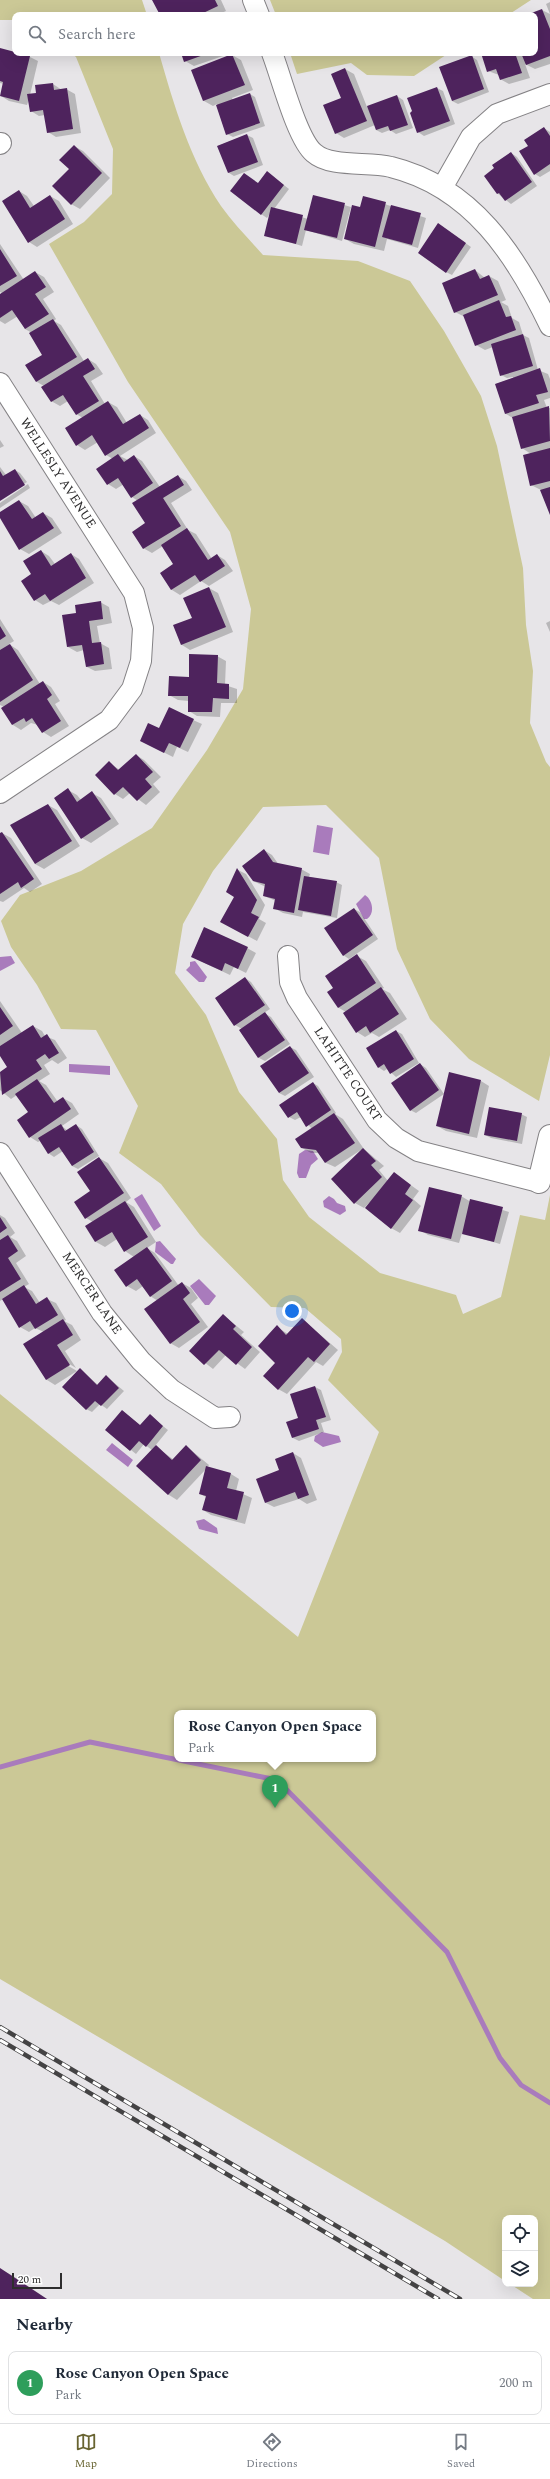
<!DOCTYPE html>
<style>
:root{--surface:#fff;--page:#f6f6f7;--text:#1f2937;--muted:#747a83;--line:#e0e1e3;--accent:#686431}
body{margin:0;font-family:Spectral,serif;background:var(--page);color:var(--text)}
.controls{position:absolute;right:12px;bottom:12px;display:grid;overflow:hidden;border-radius:8px;box-shadow:0 4px 16px #0002}
.controls button{width:36px;height:36px;display:grid;place-items:center;padding:0;border:0;border-bottom:1px solid var(--line);background:var(--surface);color:var(--text);font:20px sans-serif}
.scale{position:absolute;left:12px;bottom:10px;width:50px;box-sizing:border-box;padding-left:4px;border:2px solid #2e2d2e;border-top:0;font-size:11px;line-height:14px;white-space:nowrap;color:#2e2d2e;-webkit-text-stroke:3px #fff;paint-order:stroke}
.you{position:absolute;left:292px;top:1311px;width:14px;height:14px;margin:-10px;border:3px solid #fff;border-radius:50%;background:#1a73e8;box-shadow:0 0 0 6px #1a73e833}
.badge{display:grid;place-items:center;width:26px;height:26px;border-radius:50%;background:var(--accent);color:#fff;font-size:13px;font-weight:700}
.pin{position:absolute;translate:-50% -33px;filter:drop-shadow(0 1px 2px #0008)}
.pin::after{content:'';position:absolute;top:21px;width:14px;height:12px;background:inherit;clip-path:polygon(0 0,100% 0,50% 100%)}
.popup{position:absolute;left:174px;top:1710px;width:202px;height:52px;box-sizing:border-box;display:grid;place-content:center;border-radius:8px;background:var(--surface);filter:drop-shadow(0 1px 3px #0005);font-size:13px;white-space:nowrap;color:var(--muted)}
.popup b{font-size:15px;color:var(--text)}
.popup::after{content:'';position:absolute;left:50%;top:100%;margin-left:-8px;border:8px solid transparent;border-top-color:var(--surface)}
.list{margin:0;padding:0;list-style:none}
h2{display:flex;justify-content:space-between;align-items:center;height:52px;margin:0;padding:0 16px;font-size:17px}
h2 small{font-size:13px;font-weight:400;color:var(--muted)}
.list li{display:grid;grid-template-columns:26px 1fr auto;gap:12px;align-items:center;box-sizing:border-box;height:64px;margin:0 8px 8px;padding:0 8px;border:1px solid var(--line);border-radius:8px}
.list b{display:block;font-size:15px;white-space:nowrap}
.list p{margin:0;font-size:13px;white-space:nowrap;color:var(--muted)}
.list em{font-size:13px;font-style:normal;color:var(--muted)}
.icon{flex:none;width:22px;height:22px;fill:none;stroke:currentColor;stroke-width:2;stroke-linecap:round;stroke-linejoin:round}
.map{position:relative;flex:none;width:550px;height:2299px;overflow:hidden}
.search{position:absolute;background:var(--surface);box-shadow:0 4px 16px #0002;left:12px;right:12px;top:12px;height:44px;display:flex;align-items:center;gap:10px;box-sizing:border-box;padding:0 14px;border-radius:8px;color:var(--muted);font-size:15px}
.sheet{height:124px;background:var(--surface)}
nav{display:flex;justify-content:space-around;align-items:center;box-sizing:border-box;height:56px;border-top:1px solid var(--line);background:var(--surface);font-size:11px;color:var(--muted)}
nav a{display:grid;justify-items:center;gap:2px}
nav .on{color:var(--accent)}
.map>svg:first-child{display:block}
</style>
<div class="map">
<svg width="550" height="2299" viewBox="0 0 550 2299">
<rect width="100%" height="100%" fill="#e7e5e8"/>
<!-- green -->
<path fill="#cbc896" fill-rule="evenodd" d="M0 0H142L147 15H15V20H0Z
M270 0H531L508 15H276Z
M71 53H159C174 105 190 160 221 206 233 223 249 239 263 255L358 261 410 281 444 331 481 396 497 446 523 568 526 625 533 671 530 723 546 762 550 767V1055L539 1101 469 1059 430 1019 397 949 379 858 326 805 263 807 213 871 183 924 175 973 206 1015 239 1092 277 1139 283 1180 309 1217 380 1273 456 1295 463 1314 501 1297 520 1215 545 1220 550 1195V2299H533L510 2284H535V2218H505V2281L445 2241 0 1979V1394L298 1637 379 1432 328 1380 342 1352 341 1339 305 1308 271 1307 200 1235 161 1184 119 1153 138 1106 96 1030 61 1029 37 985 11 947 1 921 20 895 81 871 152 828 207 750 243 689 251 609 230 532 128 382 49 244 84 222 112 194 113 149 76 57ZM177 1713H373V1759H177Z
M290 53H449L414 76 367 75 351 63 297 74Z"/>
<!-- water -->
<path fill="#a97bbc" d="M317 825 333 828 329 855 313 852Z
M365 895C373 900 375 914 367 919H364L356 904Z
M11 956 15 963 0 971V957Z
M195 961 207 977 204 982H199L186 970 190 966V962Z
M69 1064 110 1066V1075L69 1072Z
M305 1150 313 1151 318 1159 311 1165 306 1178H299L297 1173 299 1154Z
M142 1194 161 1226 154 1231 134 1199Z
M329 1196 334 1199 337 1203 345 1206 346 1211 340 1215 324 1207 323 1201Z
M160 1241 176 1259 173 1264H171L155 1252 156 1242Z
M199 1279 216 1296 209 1305H205L190 1286Z
M322 1432 339 1436 341 1442 323 1447 314 1441 315 1436Z
M112 1443 133 1460 128 1467 106 1450Z
M204 1519 217 1528 218 1534 199 1529 196 1521Z"/>
<!-- shadow -->
<path fill="#0003" d="M153 0H221L226 11 217 15H161Z
M550 2V14L546 4Z
M542 10 550 14V64L535 69 525 64 530 78 509 84 500 79 499 75 488 71 482 53H535V15H528Z
M0 49 30 57 38 61 30 95 38 93 53 84 62 90 66 89 75 94 81 133 56 137 48 132 45 115 39 116 31 111 29 99 27 105 9 101 1 96 4 84 0 83Z
M182 53H225L226 55 194 66 185 61Z
M232 55 241 60 253 90 232 98 233 100 250 94 255 97 265 126 233 137 227 134 217 104 213 106 204 101 192 71Z
M471 56 477 60 489 92 458 104 452 101Z
M345 69 354 74 367 107 397 96 403 100 413 128 396 134 390 130 382 133 376 130 375 125 344 138 336 133Z
M437 88 443 91 455 124 424 136 418 132Z
M544 128 550 132V171L540 177 535 174 529 146Z
M247 135 253 138 263 165 234 176 229 173 218 146Z
M74 146 83 151 110 178 80 209 71 204 70 169Z
M511 153 517 157 537 186 511 204 497 193Z
M267 172 289 189 274 209 308 219 314 196 351 207 342 241 306 230 302 246 265 235 271 212 267 218 261 214 258 184Z
M19 191 27 196 34 206 50 196 59 201 73 224 37 247 29 242Z
M364 197 426 218 418 248 387 239 384 251 354 244 345 239 361 209Z
M444 228 471 247 452 275 446 272Z
M0 244 24 280 35 272 44 277 54 292 43 299 56 319 54 321 61 325 84 361 88 359 96 364 103 374 91 381 105 404 108 402 117 407 127 423 140 415 148 420 156 433 120 456 128 460 134 456 142 461 160 487 178 476 186 481 192 490 171 503 188 530 196 534 212 559 217 555 225 560 233 571 209 586 201 581 180 595 172 590 161 574 175 565 163 546 152 553 143 548 147 524 138 501 132 497 124 484 116 489 108 484 113 459 106 455 98 442 85 450 77 445 83 418 76 414 68 401 60 406 51 401 44 386 37 382 27 366 43 355 32 333 25 329 18 316 5 324 0 321V295L2 293 0 292Z
M475 270 485 278 489 276 498 281 506 300 501 302 508 306 512 318 519 322 523 335 529 338 538 370 548 374 550 379V398L544 400 547 408H550V512L541 490 531 485V454L522 448 513 418 506 414 496 384 513 378V377L507 378 501 375 493 347 485 350 476 345 465 317 455 312Z
M0 440 4 446 0 448Z
M0 467 6 475 15 470 20 473 27 482 0 500Z
M28 484 30 488 0 508V503Z
M19 501 28 506 36 518 43 513 52 518 62 533 29 554 20 549 0 516V513Z
M41 551 49 556 55 564 71 554 79 559 94 583 59 605 51 601 43 605 35 600 33 574Z
M209 588 218 593 233 632 190 650 182 645 174 626 193 618Z
M100 602 109 607 112 623 97 626 100 643 109 648 112 669 95 671 87 667 84 650 77 652 68 647 77 614Z
M0 619 14 641 9 644 18 650 40 684 43 682 51 687 60 701 55 704 69 726 51 737 43 732 38 725 31 723 21 730 13 725 4 707 0 705Z
M550 621V632L546 623Z
M217 656 226 661 225 685 237 689V703H221L220 717 197 716 189 711V701L178 700 169 695Z
M193 720 202 724 188 752 177 747 173 757 141 741 160 730Z
M136 755 144 760 161 777 153 784 160 792 146 805 130 793 123 799 115 794 96 775 109 763 120 770Z
M68 790 77 795 81 800 92 793 101 798 119 824 91 843 82 838 55 798Z
M48 805 57 810 80 846 44 869 35 864Z
M2 833 11 838 42 884 30 892 24 888 3 902 0 901V834Z
M264 850 272 855 279 865 301 869 310 874 309 877 336 882 342 885 337 918 303 912 302 917 283 913 274 908 276 901 264 896 266 887 253 881Z
M238 870 246 874 265 905 259 919 266 923 257 941 222 922 235 897Z
M354 909 360 912 378 939 349 959 343 955Z
M247 948 256 953 246 973 234 967 230 975 200 961Z
M357 956 366 961 384 988 382 989 390 993 407 1019 379 1037 372 1033 365 1037 357 1032 346 1012 339 1008 328 992 334 988Z
M245 978 251 982 270 1009 264 1013 271 1017 290 1044 265 1061 259 1058 240 1031 242 1029 235 1025 217 998Z
M0 1001 22 1033 33 1026 42 1031 45 1036 55 1040 67 1058 58 1064 52 1060 44 1065 50 1074 39 1081 46 1085 58 1102 63 1098 72 1103 79 1114 62 1126 68 1131 76 1125 82 1129 99 1156 78 1169 72 1166 63 1151 54 1157 48 1153 40 1141 38 1142 30 1137V1113L17 1095 11 1099 0 1090V1073L9 1068 0 1054Z
M396 1031 402 1034 419 1063 396 1077 387 1069 384 1071 378 1067Z
M290 1047 296 1050 314 1077 285 1096 279 1093Z
M420 1064 426 1068 444 1094 416 1113 410 1110Z
M481 1081 489 1086 477 1138 446 1131 437 1126Z
M313 1083 318 1086 336 1113 335 1114 343 1119 364 1149 384 1166 379 1170 388 1181 394 1173 419 1191 413 1199 421 1206 400 1233 391 1228 372 1200 364 1208 355 1203 361 1150 335 1167 326 1163 320 1153H311L302 1148 312 1129 301 1117 295 1120 289 1117Z
M521 1114 527 1117 522 1144 491 1138 485 1135Z
M99 1158 108 1163 131 1198 126 1202 134 1207 156 1242 147 1248 155 1253 179 1286 182 1283 191 1288 198 1298 191 1304 208 1327 179 1348 170 1343 158 1301 150 1296 143 1286 136 1291 127 1286 134 1257 125 1251 117 1239 105 1247 96 1242 86 1226 93 1222 86 1218Z
M461 1196 471 1202V1200L509 1212 500 1244 462 1233 459 1243 428 1235 420 1230Z
M0 1215 5 1218 15 1233 10 1237 17 1241 26 1256 16 1263 29 1284 24 1287 32 1291 40 1303 47 1299 56 1303 66 1320 64 1321 72 1325 81 1340 65 1351 76 1368 66 1362 65 1364 77 1371 55 1385 47 1380 25 1344 44 1332 35 1328 29 1332 20 1327 3 1299 0 1301Z
M223 1315 244 1332 241 1335 260 1352 245 1369 226 1355 213 1369 190 1351Z
M302 1319 338 1350 323 1366 316 1362 287 1394 278 1389 277 1327 288 1334Z
M80 1369 98 1385 106 1376 124 1391 107 1409 100 1404 92 1412 86 1409Z
M315 1387 321 1390 331 1420 321 1423 324 1432 299 1441 293 1438Z
M123 1411 141 1426 150 1416 168 1430 155 1446 174 1460 186 1446 209 1465 207 1468 231 1474 239 1479 236 1491 252 1498 245 1524 211 1515 203 1510 206 1497 200 1494 207 1468 177 1500 169 1495 138 1465 152 1450 144 1444 136 1454 131 1450Z
M293 1453 301 1458 317 1500 307 1504 299 1499 274 1507 266 1503 280 1471Z
M0 2269 13 2276 47 2299H0Z"/>
<g fill="none" stroke-linecap="round" stroke-linejoin="round">
<!-- stream -->
<path stroke="#a97bbc" stroke-width="5" d="M0 1767 90 1742 277 1780 447 1952 500 2058 521 2085 550 2103"/>
</g>
<!-- building -->
<path fill="#4e235d" d="M152 0H215L218 6 199 15H160Z
M542 9 550 29V56L526 65 521 53H535V15H526Z
M0 48 30 56 19 101 0 96 3 82 0 81Z
M181 53H209L184 62Z
M481 53H515L522 73 500 80 496 69 487 72Z
M232 54 245 85 203 101 191 70Z
M472 55 484 89 452 101 439 67Z
M345 68 367 121 335 134 323 105 341 98 331 74Z
M53 83 54 90 67 88 73 129 47 133 43 110 30 112 27 94 36 93 35 85Z
M437 87 450 121 417 133 410 113 412 111 407 98Z
M250 93 260 123 226 135 216 105Z
M397 95 408 125 390 131 388 126 376 130 367 106Z
M544 127 550 136V164L534 175 519 151 528 146 524 140Z
M247 134 258 162 228 173 217 146Z
M74 145 102 173 71 205 52 186 69 169 59 160Z
M511 152 532 182 505 201 499 193 497 194 484 176 494 168 492 165Z
M267 171 284 185 261 215 230 191 244 173 258 183Z
M19 190 30 208 50 195 65 219 28 243 2 201Z
M313 195 345 203 337 238 304 230Z
M363 196 386 202 375 247 344 239 352 205 360 207Z
M391 205 421 213 412 245 382 237Z
M271 207 303 215 296 244 264 236Z
M438 223 466 243 446 273 418 253Z
M0 249 17 276 0 286Z
M475 269 480 279 489 275 498 295 454 313 442 283Z
M35 271 46 287 35 294 49 314 25 329 12 310 0 318V294Z
M499 300 506 317 511 316 516 330 475 346 463 315Z
M53 319 77 357 36 382 25 365 42 355 29 333Z
M523 334 533 366 500 376 491 344Z
M88 358 95 369 83 376 99 401 76 415 63 395 51 402 41 387Z
M540 368 548 392 536 395 539 403 505 414 495 384Z
M108 401 123 424 140 414 149 428 105 456 92 435 76 446 65 428Z
M549 406 550 441 521 449 512 417Z
M550 448V481L530 486 523 455Z
M118 454 124 462 134 455 153 483 131 498 118 478 107 485 96 469Z
M15 469 25 485 0 501V471L3 476Z
M178 475 184 485 163 498 181 526 143 549 132 532 145 523 132 503Z
M550 487V515L540 490Z
M19 500 32 519 43 512 54 528 19 550 0 518V512Z
M187 528 208 560 217 554 225 566 200 582 195 575 171 590 160 573 173 564 161 545Z
M41 550 51 566 71 553 86 578 50 601 45 594 34 601 21 581 31 574 23 561Z
M209 587 226 627 181 645 173 625 192 618 183 598Z
M101 601 103 619 89 621 92 643 101 642 104 664 86 667 82 645 67 647 62 615 76 613 75 605Z
M0 626 6 636 0 640Z
M10 644 33 680 0 702V650Z
M189 654 218 655 217 683 229 684V699L213 698 212 712H188V696H168L169 676 189 677Z
M43 681 52 695 47 699 61 721 42 733 32 718 26 722 24 718 12 725 1 708Z
M169 707 194 719 180 748 169 743 164 753 140 741 148 723 159 728Z
M136 754 153 772 145 779 152 787 137 801 123 787 114 795 95 775 109 761 118 770Z
M68 788 77 802 92 791 111 819 81 839 54 798Z
M48 804 72 841 35 864 10 825Z
M2 832 34 879 21 888 18 882 0 894V833Z
M264 849 273 862 302 868 294 913 273 909 275 899 263 896 265 884 253 881 242 866Z
M237 868 257 900 251 913 259 917 248 937 220 922 234 897 226 892Z
M304 876 337 881 331 916 298 910Z
M354 908 373 935 343 956 324 928Z
M204 927 248 947 238 969 225 963 222 971 191 957Z
M357 954 376 983 338 1008 327 992 333 988 325 976Z
M245 977 265 1005 234 1026 215 998Z
M381 987 399 1014 370 1033 366 1026 356 1033 343 1013Z
M0 1007 13 1026 0 1035Z
M265 1012 285 1040 258 1058 239 1030Z
M33 1025 41 1038 47 1034 59 1053 49 1059 45 1054 36 1060 42 1069 2 1095 0 1072 7 1067 0 1056V1046Z
M396 1030 414 1059 390 1074 384 1064 378 1068 366 1048Z
M290 1046 309 1073 279 1093 260 1066Z
M420 1063 439 1090 410 1111 391 1083Z
M449 1072 481 1080 469 1134 436 1126Z
M37 1079 54 1103 63 1097 71 1109 29 1138 17 1120 28 1112 15 1094Z
M313 1082 331 1110 306 1127 297 1112 288 1118 279 1105Z
M489 1107 522 1113 517 1141 484 1135Z
M334 1113 355 1143 325 1163 316 1150 301 1148 295 1139Z
M61 1124 65 1131 76 1124 94 1152 72 1166 59 1147 48 1154 38 1138Z
M363 1148 376 1161 371 1165 382 1177 354 1204 331 1179Z
M99 1157 124 1193 85 1219 74 1202 90 1191 77 1172Z
M394 1172 411 1185 405 1194 413 1200 391 1229 365 1208Z
M429 1187 462 1195 451 1239 418 1231Z
M470 1199 503 1207 494 1242 462 1234Z
M125 1201 148 1237 124 1252 112 1232 95 1242 85 1226Z
M0 1217 7 1228 0 1233Z
M8 1235 18 1251 8 1258 21 1279 0 1292V1240Z
M147 1247 172 1281 150 1297 137 1279 126 1287 114 1270Z
M182 1282 190 1293 183 1299 200 1322 170 1344 144 1309Z
M24 1285 36 1304 47 1297 58 1315 35 1329 30 1321 19 1328 2 1299Z
M223 1314 236 1326 233 1329 252 1347 236 1365 219 1350 204 1365 189 1351Z
M302 1318 330 1344 314 1362 308 1357 278 1390 263 1376 275 1363 258 1346 277 1325 286 1335Z
M63 1319 73 1335 57 1345 70 1365 46 1380 23 1344Z
M80 1368 97 1385 106 1375 119 1388 101 1406 95 1401 86 1410 62 1387Z
M315 1386 326 1417 316 1420 319 1429 292 1438 286 1422 298 1418 290 1394Z
M122 1410 140 1425 150 1414 163 1426 146 1447 139 1441 130 1451 105 1430Z
M156 1445 172 1460 186 1445 201 1460 168 1495 136 1466Z
M293 1452 309 1495 298 1499 295 1492 265 1503 256 1479 279 1470 275 1459Z
M206 1466 231 1473 227 1488 244 1492 237 1520 202 1510 206 1496 199 1494Z
M0 2268 47 2299H0Z"/>
<g fill="none" stroke-linecap="round" stroke-linejoin="round">
<defs>
<path id="minor" d="M253 0 259 15
M272 53C281 76 297 139 314 153 331 168 369 161 391 167 472 187 516 255 550 326
M0 144 1 143
M442 188 471 137 497 114 550 94
M0 383 134 593 143 628 141 661 132 689 109 720 0 793
M288 956 290 982 297 998 377 1120 396 1138 418 1151 539 1182
M0 1153 102 1313 141 1361 172 1390 215 1418 230 1417"/>
<path id="tertiary" d="M539 1182 550 1136"/>
</defs>
<!-- minor casing -->
<use href="#minor" stroke="#848285" stroke-width="22"/>
<!-- tertiary casing -->
<use href="#tertiary" stroke="#848285" stroke-width="24"/>
<!-- minor -->
<use href="#minor" stroke="#fff" stroke-width="20"/>
<!-- tertiary -->
<use href="#tertiary" stroke="#fff" stroke-width="22"/>
<defs>
<path id="rail" d="M0 2027 460 2299
M0 2040 438 2299"/>
</defs>
<!-- rail casing -->
<use href="#rail" stroke="#444344" stroke-width="4.5"/>
<!-- rail -->
<use href="#rail" stroke="#fff" stroke-width="3" stroke-dasharray="9" stroke-linecap="butt"/>
</g>
<g text-anchor="middle" dominant-baseline="central" stroke-width="4" stroke-linejoin="round" paint-order="stroke">
<!-- street labels -->
<g font-size="13" fill="#2e2d2e" stroke="#fff">
<text transform="translate(58 473) rotate(57)">WELLESLY AVENUE</text>
<text transform="translate(348 1074) rotate(56)">LAHITTE COURT</text>
<text transform="translate(92 1293) rotate(56)">MERCER LANE</text>
</g>
</g>
</svg>
<div class="controls">
<button><svg class="icon" aria-label="locate" viewBox="0 0 24 24"><circle cx="12" cy="12" r="6"/><path d="M12 2v4M12 18v4M2 12h4M18 12h4"/></svg></button>
<button><svg class="icon" aria-label="layers" viewBox="0 0 24 24"><path d="M12 4l9 5-9 5-9-5zM3 14l9 5 9-5"/></svg></button>
</div>
<div class="scale">20 m</div>
<div class="you"></div>
<div class="pin badge" style="left:275px;top:1808px;background:#2e9e5b">1</div>
<div class="popup"><b>Rose Canyon Open Space</b>Park</div>
<div class="search"><svg class="icon" aria-label="search" viewBox="0 0 24 24"><circle cx="10" cy="10" r="6"/><path d="M15 15l6 6"/></svg>Search here</div>
</div>
<section class="sheet">
<h2>Nearby<small></small></h2>
<ul class="list">
<li><span class="badge" style="background:#2e9e5b">1</span><div><b>Rose Canyon Open Space</b><p>Park</p></div><em>200 m</em></li>
</ul>
</section>
<nav>
<a class="on"><svg class="icon" aria-label="map" viewBox="0 0 24 24"><path d="M3 6l6-2 6 2 6-2v14l-6 2-6-2-6 2zM9 4v14M15 6v14"/></svg>Map</a>
<a><svg class="icon" aria-label="directions" viewBox="0 0 24 24"><path d="M12 3l9 9-9 9-9-9zM9 14v-3h6M13 9l2 2-2 2"/></svg>Directions</a>
<a><svg class="icon" aria-label="saved" viewBox="0 0 24 24"><path d="M7 4h10v16l-5-4-5 4z"/></svg>Saved</a>
</nav>
